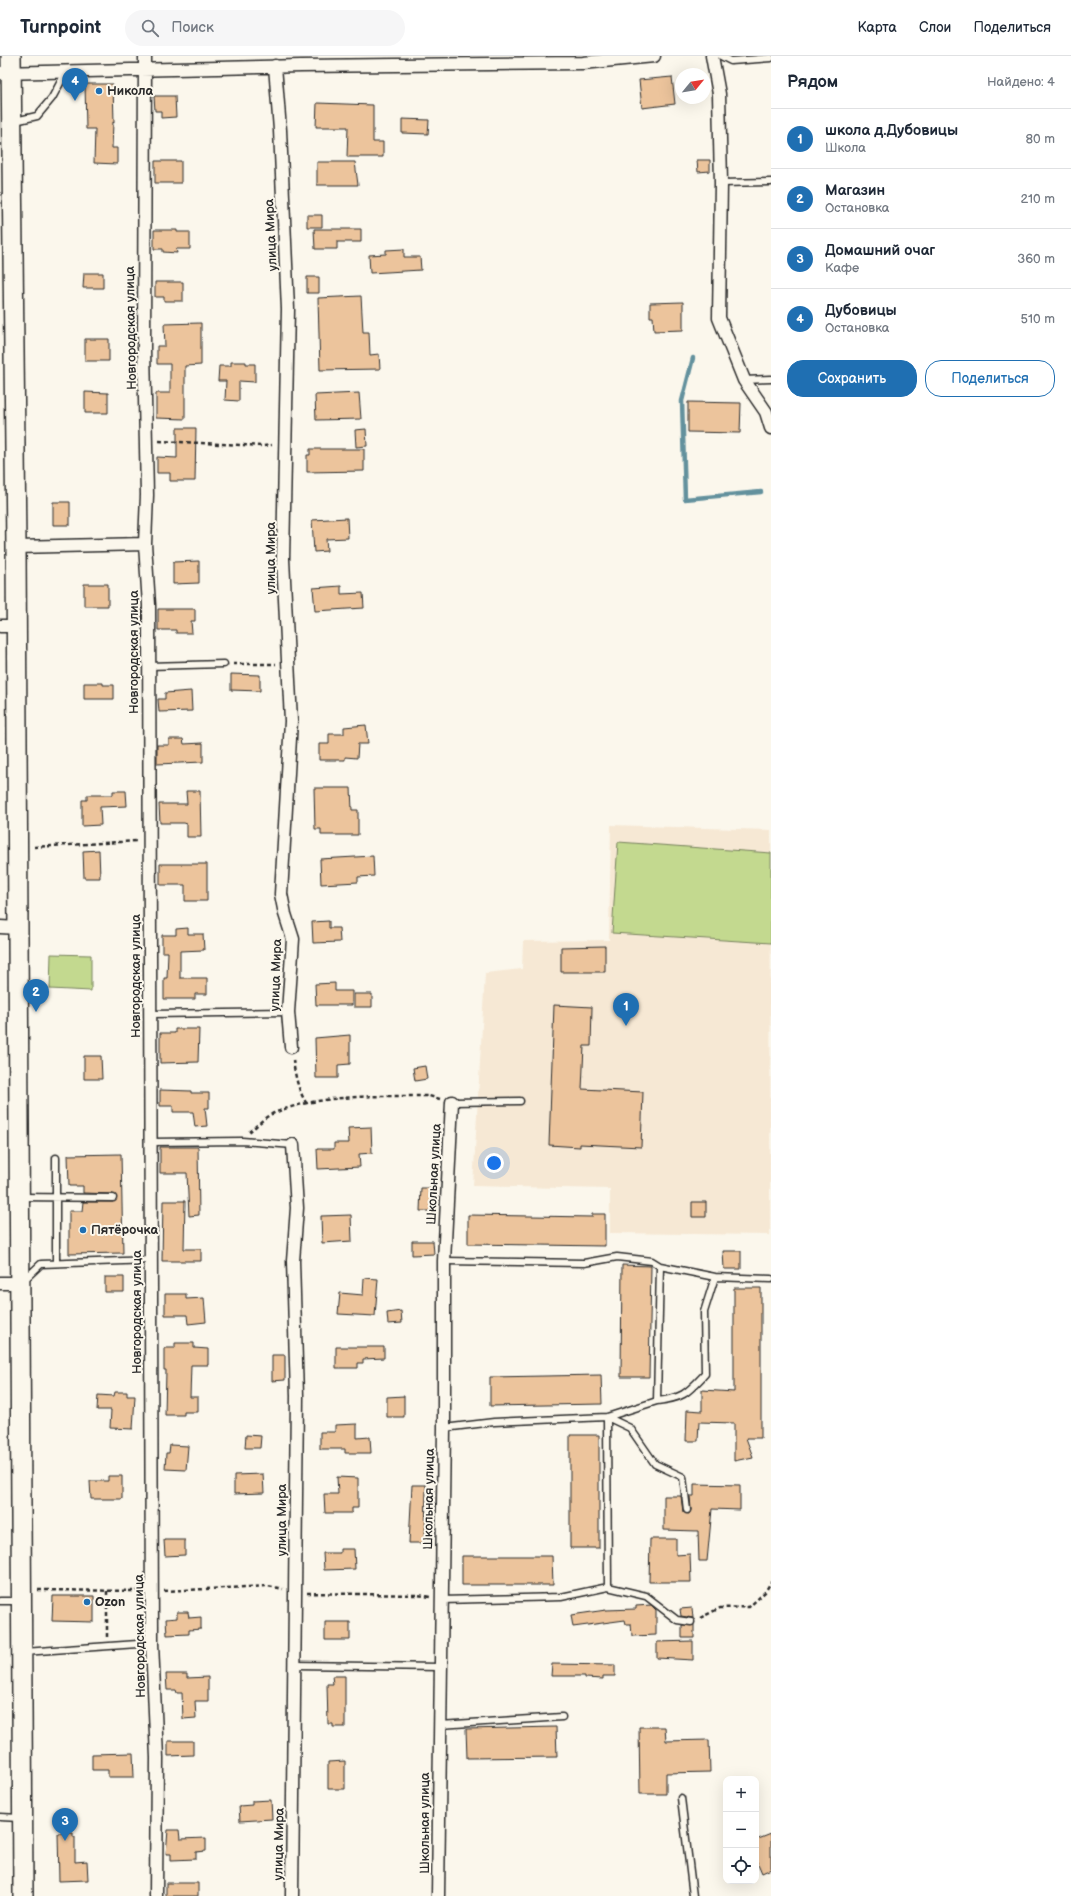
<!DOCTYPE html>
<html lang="ru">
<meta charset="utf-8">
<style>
:root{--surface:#fff;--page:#f6f6f7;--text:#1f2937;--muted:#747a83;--line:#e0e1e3;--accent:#1f6fb2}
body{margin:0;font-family:"Balsamiq Sans",sans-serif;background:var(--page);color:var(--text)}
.controls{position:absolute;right:12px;bottom:12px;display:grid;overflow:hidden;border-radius:8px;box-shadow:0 4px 16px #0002}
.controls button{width:36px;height:36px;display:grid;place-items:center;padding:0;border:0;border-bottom:1px solid var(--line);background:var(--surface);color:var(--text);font:20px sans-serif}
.compass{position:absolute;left:675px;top:12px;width:36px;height:36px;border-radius:50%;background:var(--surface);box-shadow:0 4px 16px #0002;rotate:60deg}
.you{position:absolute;left:494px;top:1107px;width:14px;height:14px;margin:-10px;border:3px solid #fff;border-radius:50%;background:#1a73e8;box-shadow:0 0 0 6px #1a73e833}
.badge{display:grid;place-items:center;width:26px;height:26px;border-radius:50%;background:var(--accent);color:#fff;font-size:13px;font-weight:700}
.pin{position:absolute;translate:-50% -33px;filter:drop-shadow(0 1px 2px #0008)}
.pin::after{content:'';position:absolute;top:21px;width:14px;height:12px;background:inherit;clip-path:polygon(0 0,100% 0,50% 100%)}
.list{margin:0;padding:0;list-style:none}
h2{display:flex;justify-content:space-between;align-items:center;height:52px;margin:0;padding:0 16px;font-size:17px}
h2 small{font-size:13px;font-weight:400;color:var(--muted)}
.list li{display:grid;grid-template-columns:26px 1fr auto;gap:12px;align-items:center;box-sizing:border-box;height:60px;padding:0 16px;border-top:1px solid var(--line)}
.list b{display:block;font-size:15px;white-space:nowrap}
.list p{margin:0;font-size:13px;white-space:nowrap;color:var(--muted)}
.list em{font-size:13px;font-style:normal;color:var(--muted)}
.actions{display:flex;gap:8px;padding:12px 16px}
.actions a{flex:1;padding:9px 0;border:1px solid var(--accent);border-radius:16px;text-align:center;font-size:14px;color:var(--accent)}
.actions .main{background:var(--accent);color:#fff}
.icon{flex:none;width:22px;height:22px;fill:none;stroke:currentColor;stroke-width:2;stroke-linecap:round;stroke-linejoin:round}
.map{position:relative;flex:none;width:771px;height:1840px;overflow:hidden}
header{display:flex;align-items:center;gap:24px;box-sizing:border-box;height:56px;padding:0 20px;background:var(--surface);border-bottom:1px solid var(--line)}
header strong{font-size:19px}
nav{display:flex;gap:22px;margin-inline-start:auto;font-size:14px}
.search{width:280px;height:36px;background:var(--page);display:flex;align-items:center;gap:10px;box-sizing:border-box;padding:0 14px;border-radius:22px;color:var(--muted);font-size:15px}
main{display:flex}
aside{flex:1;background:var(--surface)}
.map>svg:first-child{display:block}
</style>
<header>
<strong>Turnpoint</strong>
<div class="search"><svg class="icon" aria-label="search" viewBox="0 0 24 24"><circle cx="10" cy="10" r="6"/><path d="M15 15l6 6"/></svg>Поиск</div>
<nav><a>Карта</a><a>Слои</a><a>Поделиться</a></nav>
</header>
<main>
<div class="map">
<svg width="771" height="1840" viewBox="0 0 771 1840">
<rect width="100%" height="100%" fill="#fbf7ec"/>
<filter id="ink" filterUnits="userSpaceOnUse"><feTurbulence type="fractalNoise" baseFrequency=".025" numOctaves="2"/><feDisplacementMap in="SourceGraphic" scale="8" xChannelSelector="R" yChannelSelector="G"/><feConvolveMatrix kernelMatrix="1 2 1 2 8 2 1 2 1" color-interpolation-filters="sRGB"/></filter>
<g filter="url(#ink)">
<!-- built -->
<path fill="#f6e8d4" d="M611 769 771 774 770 1179 610 1177V1133L473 1130 485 917 522 913 523 885 609 884Z"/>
<!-- green -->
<path fill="#c3d98f" stroke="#77825d" d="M618 786 771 797V887L612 877Z
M51 898 91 899V935L50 933Z"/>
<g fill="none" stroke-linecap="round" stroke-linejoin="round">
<!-- stream -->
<path stroke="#63919d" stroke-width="4.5" d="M693 302 682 345 685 443 761 436"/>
</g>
<!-- building -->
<path fill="#ecc49c" stroke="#2b2b2b" d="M672 21 675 48 642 52 639 24Z
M85 28H113L114 67 113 66 112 92H117V108L94 107 95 73H86Z
M154 40H175L176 61 161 62V55H155Z
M317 47 373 49V86H383V101H347L348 71H316Z
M402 63 429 64 428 78 402 77Z
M697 104H710V115L698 116Z
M155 105H181V127H155Z
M317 106H355L358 129H317Z
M307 159H322V171H307Z
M314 173H361V186H337V193H315Z
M154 174H177V176H190V193H176L177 197 163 196V193H154Z
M404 193V201H420L421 214 370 217 369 199 386 198V194Z
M84 217H103V232H83Z
M307 221H319V237H307Z
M155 226H183V245H164V241H155Z
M361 240 363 276H369L370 299 379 298 380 313 320 314 318 242Z
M683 246V274L654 275 653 261H650V247Z
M201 267V309L185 310V363L156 362V337H170V308H157V290H165L164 268Z
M85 283H109V305H85Z
M231 306H246V308H255V326L239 325V345L225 344 226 325H218L219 310H231Z
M85 336 108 337V357H85Z
M359 337 361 363 316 364 315 339Z
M688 346 741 347 740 377 688 376Z
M177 372H196L195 425H170V417H157V401L177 402Z
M366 373 367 390 356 391 355 374Z
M310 393H364V415L307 416V399H310Z
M53 446H70V469H53Z
M347 462 348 482 326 483 327 495 314 496 312 464Z
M199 505V527L173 528V506Z
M84 528H108V550H84Z
M341 530V538L363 537 364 552 315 555 313 532Z
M158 553H195V565H191L192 577H176V574H158Z
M231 618 260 619V635L231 634Z
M84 627H103V629H114V643H84Z
M191 635 192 655 159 656 158 643H165V637Z
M366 669 368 688H358L357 702 345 701V704H319V688H329V678H344V671Z
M169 683H183L184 688 203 687V706L157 708V689H169Z
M314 732H351L352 754H358V779H321V773H315Z
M113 735H126L127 750 100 751 101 769 82 770V744H87V739H113Z
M186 735H200L201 781H187V768L184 767H160L159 748H187Z
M99 794 100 822H84L83 795Z
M373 800 374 820 358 821V826L321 828 320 803Z
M160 808H207V845H185V829H160Z
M329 865V872H339L340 886 313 887 312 866Z
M188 872V878H203L204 894 180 895V922H207V938H195V943H164V922H167L168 896H162V879H176V873Z
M605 890V916H561V891Z
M335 927V935H352V949H316L315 928Z
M354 938H372V951H354Z
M554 949 592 951 591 990H584L582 1033 643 1036 641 1091 580 1088V1091L549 1089Z
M175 973H199L198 1006 160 1007V977H175Z
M350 979V1008L338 1009V1022H316L315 982Z
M84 1000H101L102 1023H84Z
M425 1010 427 1023 415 1025 413 1012Z
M160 1034 191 1035V1037H209V1052H205L207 1070 195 1071 193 1056H173V1050H160Z
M371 1071 372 1097 359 1098 360 1111 318 1113 317 1093H334V1087H349L348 1072Z
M160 1091H198L199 1159 189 1160 187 1117H160Z
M121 1098 123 1197 69 1198V1155H82L83 1146H113L117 1142 113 1138 83 1137V1130H69L68 1099Z
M421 1132H434V1155H420Z
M163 1145H185L184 1193H201V1205H162Z
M692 1146H706V1161H692Z
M592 1158H605V1190L468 1188V1159L592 1161Z
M351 1159 352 1185 322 1187 321 1160Z
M412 1185H433L434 1198 412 1199Z
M723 1195H741V1213H724Z
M622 1209 651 1210 649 1321H621Z
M105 1221H124V1236H105Z
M364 1222 378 1223 375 1260 338 1258 340 1237 363 1239Z
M734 1232H761V1382H746L753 1401 734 1405V1367L699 1366 698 1385H686L687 1354 702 1355V1334L734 1336Z
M165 1238H186V1243L204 1242 206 1266 188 1268 187 1259H165Z
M401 1255 402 1267 388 1268 387 1257Z
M175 1287H194V1292L208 1293V1309H191L190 1341H198V1356H184V1359H165L166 1314H164V1292H175Z
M336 1291H384V1302L363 1303V1307H358V1312H336Z
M272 1299H285V1324L272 1325Z
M601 1319 602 1348 490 1350V1321Z
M115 1336H127V1340H135L133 1373 110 1372 111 1354H97L98 1339 114 1340Z
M404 1340V1361H387V1341Z
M357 1368V1382L370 1381 371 1397H345V1393H320V1376H335V1369Z
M246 1379 261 1380 260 1392H245Z
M570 1379H599V1492H570Z
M170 1389 188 1390 186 1414 165 1413 166 1397H169Z
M263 1418 264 1437 234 1438V1419Z
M108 1420H122V1443H91L90 1425H108Z
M337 1421 358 1422V1452H352V1457H325L324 1438H338Z
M694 1428 740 1429V1454L712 1453 707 1505H699L698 1475 664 1474V1440H681L683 1456 689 1458 691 1454 690 1440H694Z
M412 1429H426L425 1487H409Z
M650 1483H676V1499L690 1498 691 1526H649Z
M164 1484H185V1499L165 1500Z
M340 1493H354L355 1513 324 1514 323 1497H340Z
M462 1500H552L553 1529H462Z
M53 1540H94V1566L52 1565Z
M651 1549 656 1554V1579L632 1580 631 1568H626L625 1564 573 1571 571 1559 606 1554 636 1553V1550Z
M692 1552 693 1562 681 1560 680 1553Z
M177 1556H188L189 1562 201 1561V1573L189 1574V1578L167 1579 166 1563 177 1562Z
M325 1566H350V1584H325Z
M682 1569H694V1582H682Z
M693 1585V1604L657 1602V1586Z
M552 1608 615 1609V1620H603V1623L585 1622V1620H551Z
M166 1618H187V1622L208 1621V1645H195L196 1662 183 1663 182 1637H177L176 1634H167Z
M332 1620H345V1671H333V1668H328L327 1628H333Z
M556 1671 557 1701 467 1702 466 1673Z
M639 1671H665L666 1685 709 1684 710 1716 666 1717V1738H640Z
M168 1685H193V1699L168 1700Z
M133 1697 134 1721H108V1714H92V1698Z
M345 1705V1733H328V1706Z
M271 1744 272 1763 240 1765 239 1750 252 1749V1745Z
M168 1774H179L180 1783 206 1782V1795L196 1796V1803L171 1804V1798H166Z
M58 1777H73V1781H75V1806L87 1805 88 1824 59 1825Z
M771 1778V1813L762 1817 756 1803V1784Z
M166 1827H198V1840H166Z"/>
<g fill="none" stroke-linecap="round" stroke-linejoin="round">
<defs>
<path id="lane" d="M721 0 731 5 771 2
M15 65 37 60 52 42 66 16
M721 127 771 126
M744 324 771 323
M148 610 224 608
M151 958 288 956
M452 1046 520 1045
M151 1086 242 1085 293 1089
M21 1141 113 1142
M444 1205 584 1207 617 1201 652 1205 660 1210 657 1345 607 1361
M56 1207V1102
M660 1210 715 1221 771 1223
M24 1224 41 1208 151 1204
M657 1345C684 1342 687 1337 705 1318L704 1256 715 1221
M607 1361 630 1372 655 1408 683 1421 687 1454
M444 1372 494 1366 607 1361 608 1531
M441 1544 561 1541 608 1531 646 1540 677 1564 691 1566
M0 1545H18
M24 1596 152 1587
M295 1609 440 1611
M440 1669 562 1661
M681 1742 693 1840
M0 1761 20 1762"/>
<path id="street" d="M145 0 144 293 147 439 145 488 149 549 152 1587 157 1702 156 1840
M712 0 719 38 721 127 719 262 744 324 766 356 771 372
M275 10 280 74 288 253 283 503 291 665 281 838 285 858 293 883 288 956 291 991
M0 17 301 10 583 7 654 0
M16 491 145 488
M0 570H16
M0 871 18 872
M0 1227H20
M292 1840 297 1340 293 1205 297 1152 293 1089
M438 1840 444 1372V1205L452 1046"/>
<path id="primary" d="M11 0 16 491 23 1840"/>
</defs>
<!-- lane casing -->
<use href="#lane" stroke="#2b2b2b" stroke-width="9"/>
<!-- street casing -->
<use href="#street" stroke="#2b2b2b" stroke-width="15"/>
<!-- primary casing -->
<use href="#primary" stroke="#2b2b2b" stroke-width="22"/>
<!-- path -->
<path stroke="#2b2b2b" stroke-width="2.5" stroke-dasharray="4 3" stroke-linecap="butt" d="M159 385 263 390 272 389
M233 608H276
M34 791 137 785
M293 1004C295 1019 298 1035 307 1048
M249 1076C257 1070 264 1061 274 1057 320 1038 379 1040 429 1040L440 1043
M38 1534 139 1535
M107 1535V1581
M164 1535 268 1530 283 1533
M307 1537 418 1539 430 1541
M700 1562 720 1552 749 1551 765 1536 771 1526"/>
<!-- lane -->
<use href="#lane" stroke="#fbf7ec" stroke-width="6"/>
<!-- street -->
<use href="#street" stroke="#fbf7ec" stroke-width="12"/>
<!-- primary -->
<use href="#primary" stroke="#fbf7ec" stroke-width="19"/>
</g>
</g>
<!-- markers -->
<g fill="#1f6fb2" stroke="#fbf7ec" stroke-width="1.5">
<circle cx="99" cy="35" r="4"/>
<circle cx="83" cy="1174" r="4"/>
<circle cx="87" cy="1546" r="4"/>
</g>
<g text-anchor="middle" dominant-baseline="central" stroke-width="4" stroke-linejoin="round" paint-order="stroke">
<!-- poi labels -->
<g font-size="13" font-weight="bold" fill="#2b2b2b" stroke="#fbf7ec" text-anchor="start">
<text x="107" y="35">Никола</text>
<text x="91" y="1174">Пятёрочка</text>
<text x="95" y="1546">Ozon</text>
</g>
<!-- street labels -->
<g font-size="13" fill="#2b2b2b" stroke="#fbf7ec">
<text transform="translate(271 179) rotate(-93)">улица Мира</text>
<text transform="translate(131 272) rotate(-91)">Новгородская улица</text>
<text transform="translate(271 502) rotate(-90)">улица Мира</text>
<text transform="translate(134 596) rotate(-90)">Новгородская улица</text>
<text transform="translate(276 919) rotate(-88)">улица Мира</text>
<text transform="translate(136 920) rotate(-90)">Новгородская улица</text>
<text transform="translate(434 1118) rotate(-87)">Школьная улица</text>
<text transform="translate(137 1256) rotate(-90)">Новгородская улица</text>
<text transform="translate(429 1443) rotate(-89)">Школьная улица</text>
<text transform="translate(282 1464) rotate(-90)">улица Мира</text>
<text transform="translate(140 1580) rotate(-91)">Новгородская улица</text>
<text transform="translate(425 1767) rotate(-90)">Школьная улица</text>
<text transform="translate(279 1788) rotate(-89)">улица Мира</text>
</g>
</g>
</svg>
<div class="controls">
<button>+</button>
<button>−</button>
<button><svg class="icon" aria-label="locate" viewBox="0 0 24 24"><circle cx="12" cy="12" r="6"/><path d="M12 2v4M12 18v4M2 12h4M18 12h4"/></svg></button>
</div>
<svg class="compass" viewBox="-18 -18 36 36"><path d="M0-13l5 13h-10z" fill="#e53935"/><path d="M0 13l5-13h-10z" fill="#747a83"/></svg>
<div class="you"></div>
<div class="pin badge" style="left:626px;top:970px">1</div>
<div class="pin badge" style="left:36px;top:956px">2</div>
<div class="pin badge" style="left:65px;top:1785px">3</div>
<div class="pin badge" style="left:75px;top:45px">4</div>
</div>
<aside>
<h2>Рядом<small>Найдено: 4</small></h2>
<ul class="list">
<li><span class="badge">1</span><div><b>школа д.Дубовицы</b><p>Школа</p></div><em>80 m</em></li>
<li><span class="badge">2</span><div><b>Магазин</b><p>Остановка</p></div><em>210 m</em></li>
<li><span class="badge">3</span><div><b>Домашний очаг</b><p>Кафе</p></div><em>360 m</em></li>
<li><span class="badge">4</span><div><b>Дубовицы</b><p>Остановка</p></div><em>510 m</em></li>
</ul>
<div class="actions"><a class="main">Сохранить</a><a>Поделиться</a></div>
</aside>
</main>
